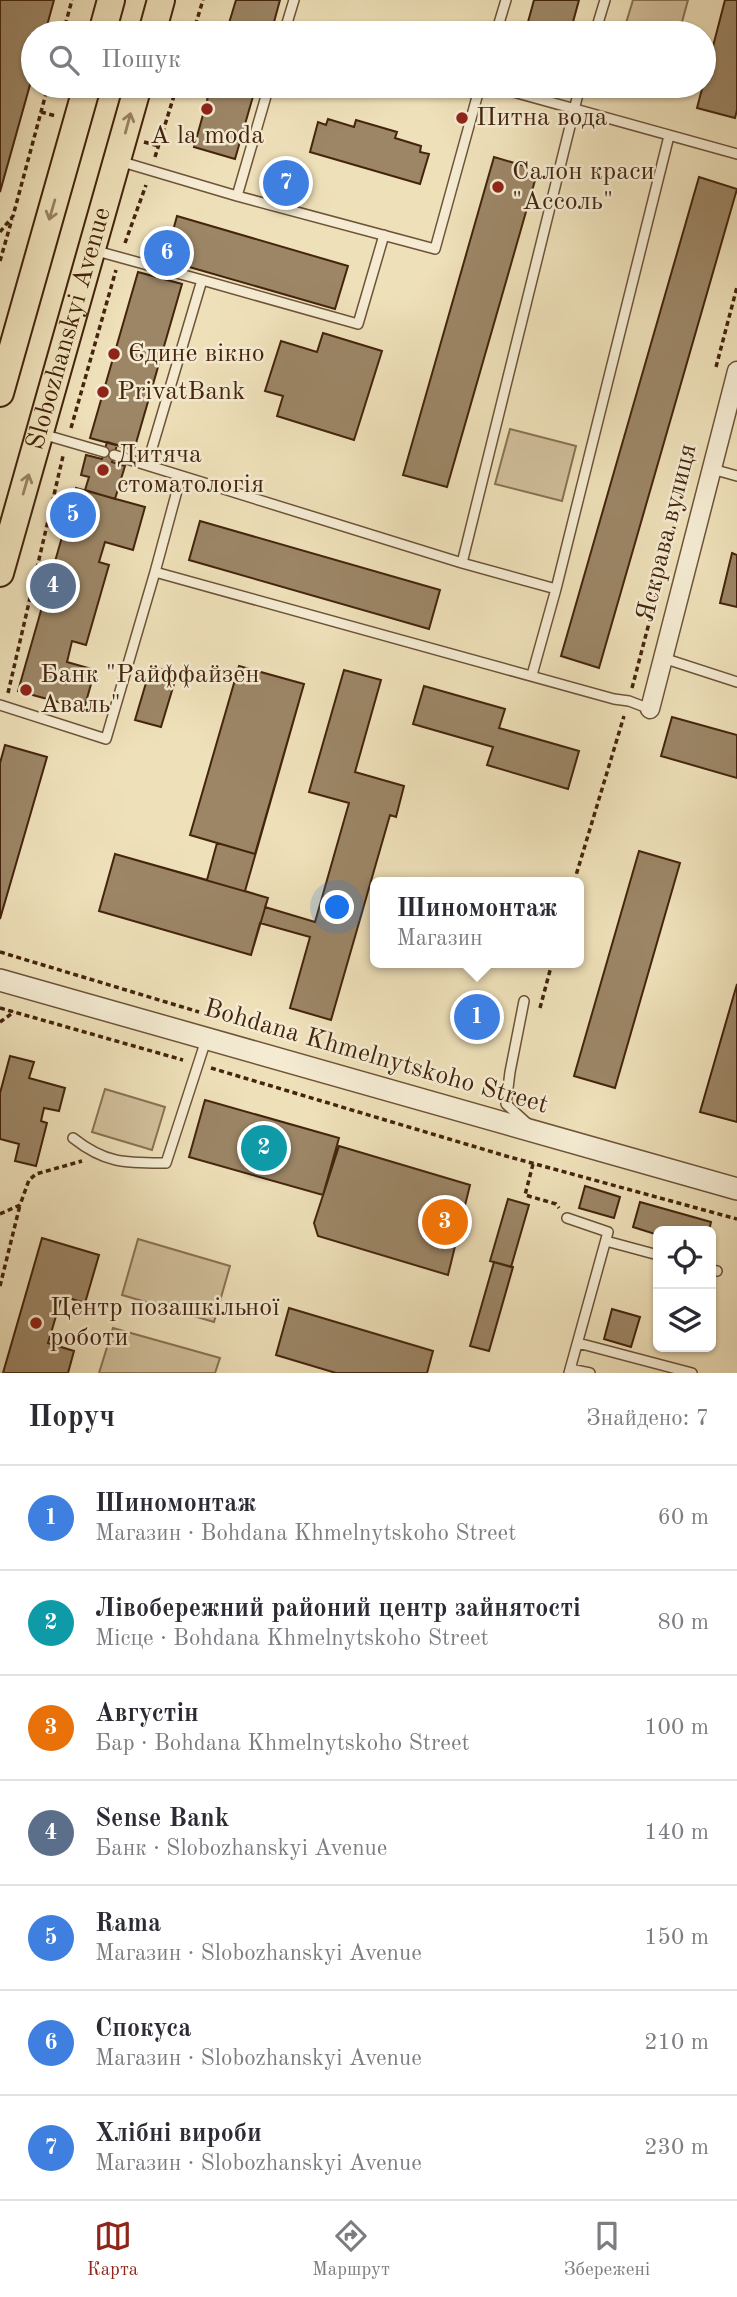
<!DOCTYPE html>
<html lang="uk">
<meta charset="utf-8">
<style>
:root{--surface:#fff;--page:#f2f2f3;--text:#2b2b33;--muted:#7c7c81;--line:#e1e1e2;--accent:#8f2418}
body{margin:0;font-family:"Old Standard TT",serif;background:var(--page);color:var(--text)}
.controls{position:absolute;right:21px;bottom:21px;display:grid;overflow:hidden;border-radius:10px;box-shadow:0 2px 5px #0004}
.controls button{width:63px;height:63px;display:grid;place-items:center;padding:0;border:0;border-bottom:2px solid var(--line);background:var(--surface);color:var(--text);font:35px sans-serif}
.you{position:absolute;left:338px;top:908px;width:24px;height:24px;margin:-18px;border:5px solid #fff;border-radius:50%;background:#1a73e8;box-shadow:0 0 0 10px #1a73e833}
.badge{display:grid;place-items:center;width:46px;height:46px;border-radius:50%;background:var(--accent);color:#fff;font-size:23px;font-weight:700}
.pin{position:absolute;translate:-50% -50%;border:4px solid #fff;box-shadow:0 2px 7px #0006}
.popup{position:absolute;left:370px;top:877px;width:214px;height:91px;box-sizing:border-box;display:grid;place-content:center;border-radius:10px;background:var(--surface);filter:drop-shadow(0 2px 5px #0005);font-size:23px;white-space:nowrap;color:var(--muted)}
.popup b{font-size:26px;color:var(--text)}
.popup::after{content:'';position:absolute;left:50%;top:100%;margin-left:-14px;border:14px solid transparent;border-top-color:var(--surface)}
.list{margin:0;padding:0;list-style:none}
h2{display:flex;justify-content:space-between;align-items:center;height:91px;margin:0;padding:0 28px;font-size:30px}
h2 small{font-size:23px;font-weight:400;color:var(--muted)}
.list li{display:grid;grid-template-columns:46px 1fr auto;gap:21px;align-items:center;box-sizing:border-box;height:105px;padding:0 28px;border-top:2px solid var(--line)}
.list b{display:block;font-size:26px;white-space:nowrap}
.list p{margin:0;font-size:23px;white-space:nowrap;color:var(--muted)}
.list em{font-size:23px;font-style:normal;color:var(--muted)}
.icon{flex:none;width:38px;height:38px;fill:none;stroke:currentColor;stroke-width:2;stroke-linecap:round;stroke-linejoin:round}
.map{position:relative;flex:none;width:737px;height:1373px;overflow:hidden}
.search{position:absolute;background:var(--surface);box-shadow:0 2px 5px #0004;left:21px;right:21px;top:21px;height:77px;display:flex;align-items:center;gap:18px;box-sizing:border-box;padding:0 24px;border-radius:38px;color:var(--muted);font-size:26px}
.sheet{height:826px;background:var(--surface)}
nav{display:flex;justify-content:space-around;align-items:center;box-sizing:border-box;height:98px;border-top:2px solid var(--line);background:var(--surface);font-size:19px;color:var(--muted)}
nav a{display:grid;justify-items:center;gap:4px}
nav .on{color:var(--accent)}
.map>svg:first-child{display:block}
</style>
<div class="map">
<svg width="737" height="1373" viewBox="0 0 737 1373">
<rect width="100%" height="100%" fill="#eee0b9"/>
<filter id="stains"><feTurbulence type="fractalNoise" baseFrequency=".00286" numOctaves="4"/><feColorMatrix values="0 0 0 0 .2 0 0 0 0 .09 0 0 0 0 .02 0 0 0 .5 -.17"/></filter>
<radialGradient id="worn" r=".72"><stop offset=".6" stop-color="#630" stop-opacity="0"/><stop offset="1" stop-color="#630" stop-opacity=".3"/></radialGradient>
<!-- green -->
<path fill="#d1c09c" stroke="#8a7254" stroke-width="2" d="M633 0H688L679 33H623Z
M510 429 576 446 562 501 495 484Z
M105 1089 165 1107 152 1150 92 1132Z
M138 1239 230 1266 214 1322 122 1295Z
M113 1328 220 1358 215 1373H99Z"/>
<!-- building -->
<path fill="#9c8666" stroke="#44240d" stroke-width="2" d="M0 0H54L45 33H33V74L0 192Z
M236 0H280L271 33H226Z
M534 0H579L570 33H525Z
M725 0H737V110L735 118 697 108Z
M211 86H256L235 159 194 147Z
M328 119 354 127 356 120 397 132 395 138 421 146 420 152 429 154 420 184 310 152 318 122 326 125Z
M494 157 538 170 447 487 403 475Z
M699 177 737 189 599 668 561 656Z
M177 216 348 266 335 309 165 260Z
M138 272 182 284 134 450 90 438Z
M323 333 382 351 354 440 277 416 283 396 265 391 281 341 317 352Z
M107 442 117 445 112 462 125 466 115 499 85 490 89 477 81 475 86 455 102 459Z
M76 488 145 507 133 550 105 542 99 562 109 565 86 645 72 641 67 662 95 670 84 709 18 691Z
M200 521 440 590 429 629 189 560Z
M732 553 737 555V607L720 603Z
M151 666 177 674 161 727 135 720Z
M239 666 304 684 255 854 190 835Z
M239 666 304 684 245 891 268 898 265 907 315 922 349 803 309 792 344 670 381 680 355 772 404 786 396 817 390 815 331 1020 290 1008 310 937 260 923 251 955 99 911 115 854 207 880 217 843 190 835Z
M424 686 505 709 499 728 579 751 568 789 487 765 493 747 413 724Z
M672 717 737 735V778L661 756Z
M5 745 47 757 0 919V763Z
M639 851 680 863 615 1088 574 1076Z
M115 854 268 898 251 955 99 911Z
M737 984V1122L700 1112Z
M471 1009 488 1014 484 1025 467 1020Z
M10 1056 34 1062 29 1078 65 1088 59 1111 44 1108 41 1121 47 1123 36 1166 15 1161 19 1144 0 1139V1093Z
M205 1100 339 1138 323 1195 189 1157Z
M339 1146 470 1185 448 1275 318 1236 314 1223Z
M585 1186 620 1197 614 1218 579 1208Z
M508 1199 529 1205 511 1267 490 1261Z
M640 1202 711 1222 709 1231H658V1235L633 1227Z
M42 1238 99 1255 85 1303 62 1296 48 1343 74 1351 68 1373H3Z
M494 1262 513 1267 489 1351 470 1346Z
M289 1308 433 1351 427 1373H336L276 1355Z
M612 1309 640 1317 631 1347 604 1339Z"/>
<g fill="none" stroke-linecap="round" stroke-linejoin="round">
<defs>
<path id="service" d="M284 33 294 0
M496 33 506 0
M595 33 605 0
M492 86 737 154
M119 161 237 196 435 249 480 86
M237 196 269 86
M93 250 202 280
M42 434 104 452
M114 455 462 563 556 589 532 675
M147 465 202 280 358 324 384 235
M712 469 737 476
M462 563 580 86
M155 572 181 476
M556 589 669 136
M663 658 737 682
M0 705 106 739 155 572 614 699 629 701 650 709
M524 1001 510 1072 506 1104 528 1124
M73 1138C106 1164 126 1163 166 1163L206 1040
M567 1218 608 1232 569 1373
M606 1241 658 1255
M711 1270 717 1271
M578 1343 692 1373
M570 1369 590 1373"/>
<path id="minor" d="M650 709 737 371"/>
<path id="tertiary" d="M0 980 737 1189"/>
<g id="primary">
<path d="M102 33 111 0"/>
<path d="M152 33 161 0"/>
<path d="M0 393 87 86"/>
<path id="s1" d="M0 573 138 86"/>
</g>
</defs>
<!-- service casing -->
<use href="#service" stroke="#6e5338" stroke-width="12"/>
<!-- minor casing -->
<use href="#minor" stroke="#6e5338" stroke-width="21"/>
<!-- tertiary casing -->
<use href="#tertiary" stroke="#6e5338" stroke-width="24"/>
<!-- primary casing -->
<use href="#primary" stroke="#44240d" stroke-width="30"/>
<!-- path -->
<path stroke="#44240d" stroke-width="3.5" stroke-dasharray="5 3.5" stroke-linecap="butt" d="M63 33 72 0
M193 33 203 0
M41 112 56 116
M144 142 159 146
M155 157 177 86
M0 232 13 216 48 86
M125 243 146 185
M0 261 12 219
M716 367 737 287
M71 428 116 270
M632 688 693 455
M8 693 63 456
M574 882 624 716
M0 952 199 1012
M0 1008 183 1060
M540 1008 552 963
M0 1022 14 1012
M211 1068 506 1156 737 1219
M533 1164 525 1195 556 1204 559 1208
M0 1214 20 1205 29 1180 36 1174 82 1161
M0 1286 20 1205"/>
<!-- service -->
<use href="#service" stroke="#f4ebd2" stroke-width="9"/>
<!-- minor -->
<use href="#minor" stroke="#f4ebd2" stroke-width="18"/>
<!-- tertiary -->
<use href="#tertiary" stroke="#f4ebd2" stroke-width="21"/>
<!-- primary -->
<use href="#primary" stroke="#eee0b9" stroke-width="26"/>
</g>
<!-- one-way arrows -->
<defs><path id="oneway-shaft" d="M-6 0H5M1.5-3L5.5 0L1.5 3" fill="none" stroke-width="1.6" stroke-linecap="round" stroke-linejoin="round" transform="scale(1.75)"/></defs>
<g stroke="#998263">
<use href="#oneway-shaft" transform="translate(128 123) rotate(-75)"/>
<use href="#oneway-shaft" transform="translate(52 210) rotate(106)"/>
<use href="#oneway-shaft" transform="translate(26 484) rotate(-74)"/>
</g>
<!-- markers -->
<g fill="#8f2418" stroke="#f4ebd2" stroke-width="2.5">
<circle cx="207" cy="109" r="7"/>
<circle cx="462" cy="118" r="7"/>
<circle cx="498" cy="187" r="7"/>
<circle cx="114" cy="354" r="7"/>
<circle cx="103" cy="392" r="7"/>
<circle cx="103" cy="470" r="7"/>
<circle cx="26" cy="690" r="7"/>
<circle cx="36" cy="1323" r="7"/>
</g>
<g text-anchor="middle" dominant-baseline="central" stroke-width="5" stroke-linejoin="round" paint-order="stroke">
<!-- poi labels -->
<g font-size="26" fill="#44240d" stroke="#f4ebd2" text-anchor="start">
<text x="476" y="118">Питна вода</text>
<text x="207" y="136" text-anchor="middle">A la moda</text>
<text x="512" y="172">Салон краси<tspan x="512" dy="30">"Ассоль"</tspan></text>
<text x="128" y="354">Єдине вікно</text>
<text x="117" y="392">PrivatBank</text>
<text x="117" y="455">Дитяча<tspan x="117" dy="30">стоматологія</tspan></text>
<text x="40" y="675">Банк "Райффайзен<tspan x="40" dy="30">Аваль"</tspan></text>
<text x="50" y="1308">Центр позашкільної<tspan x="50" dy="30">роботи</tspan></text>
</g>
<!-- street labels -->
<g font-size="26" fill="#44240d" stroke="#f4ebd2">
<text stroke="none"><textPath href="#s1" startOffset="254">Slobozhanskyi Avenue</textPath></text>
<text transform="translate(667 533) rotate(-76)">Яскрава вулиця</text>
<text transform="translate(376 1057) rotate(16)">Bohdana Khmelnytskoho Street</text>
</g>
</g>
<rect width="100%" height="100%" filter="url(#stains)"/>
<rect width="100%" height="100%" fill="url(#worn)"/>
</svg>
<div class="controls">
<button><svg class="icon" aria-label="locate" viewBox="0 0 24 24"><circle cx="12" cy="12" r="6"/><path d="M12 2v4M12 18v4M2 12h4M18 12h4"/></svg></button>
<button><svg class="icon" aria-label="layers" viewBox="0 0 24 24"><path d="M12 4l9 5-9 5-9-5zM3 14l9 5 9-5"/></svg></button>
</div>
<div class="you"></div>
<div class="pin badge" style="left:477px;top:1017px;background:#3f7fe0">1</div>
<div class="popup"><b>Шиномонтаж</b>Магазин</div>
<div class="pin badge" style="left:264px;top:1148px;background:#0f9aa8">2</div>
<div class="pin badge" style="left:445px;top:1222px;background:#e8710a">3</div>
<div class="pin badge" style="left:53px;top:586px;background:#5c6f8a">4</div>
<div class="pin badge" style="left:73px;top:515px;background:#3f7fe0">5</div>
<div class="pin badge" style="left:167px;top:253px;background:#3f7fe0">6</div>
<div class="pin badge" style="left:286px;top:183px;background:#3f7fe0">7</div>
<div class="search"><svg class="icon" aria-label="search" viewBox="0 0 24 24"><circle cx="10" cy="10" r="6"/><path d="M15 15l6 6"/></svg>Пошук</div>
</div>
<section class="sheet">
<h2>Поруч<small>Знайдено: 7</small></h2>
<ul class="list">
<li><span class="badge" style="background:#3f7fe0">1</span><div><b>Шиномонтаж</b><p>Магазин · Bohdana Khmelnytskoho Street</p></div><em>60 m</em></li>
<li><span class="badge" style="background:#0f9aa8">2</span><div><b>Лівобережний районий центр зайнятості</b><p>Місце · Bohdana Khmelnytskoho Street</p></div><em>80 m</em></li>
<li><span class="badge" style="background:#e8710a">3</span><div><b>Августін</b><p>Бар · Bohdana Khmelnytskoho Street</p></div><em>100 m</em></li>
<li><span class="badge" style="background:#5c6f8a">4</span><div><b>Sense Bank</b><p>Банк · Slobozhanskyi Avenue</p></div><em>140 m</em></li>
<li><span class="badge" style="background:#3f7fe0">5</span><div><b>Rama</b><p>Магазин · Slobozhanskyi Avenue</p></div><em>150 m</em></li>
<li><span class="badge" style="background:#3f7fe0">6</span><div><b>Спокуса</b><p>Магазин · Slobozhanskyi Avenue</p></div><em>210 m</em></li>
<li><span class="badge" style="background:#3f7fe0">7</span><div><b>Хлібні вироби</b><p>Магазин · Slobozhanskyi Avenue</p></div><em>230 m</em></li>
</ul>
</section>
<nav>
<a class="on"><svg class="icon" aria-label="map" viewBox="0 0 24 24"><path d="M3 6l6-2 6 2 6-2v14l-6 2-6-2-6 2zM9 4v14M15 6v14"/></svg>Карта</a>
<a><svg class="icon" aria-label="directions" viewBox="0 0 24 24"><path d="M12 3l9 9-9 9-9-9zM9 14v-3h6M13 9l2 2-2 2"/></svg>Маршрут</a>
<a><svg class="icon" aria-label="saved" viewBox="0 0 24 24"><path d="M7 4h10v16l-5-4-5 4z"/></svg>Збережені</a>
</nav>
